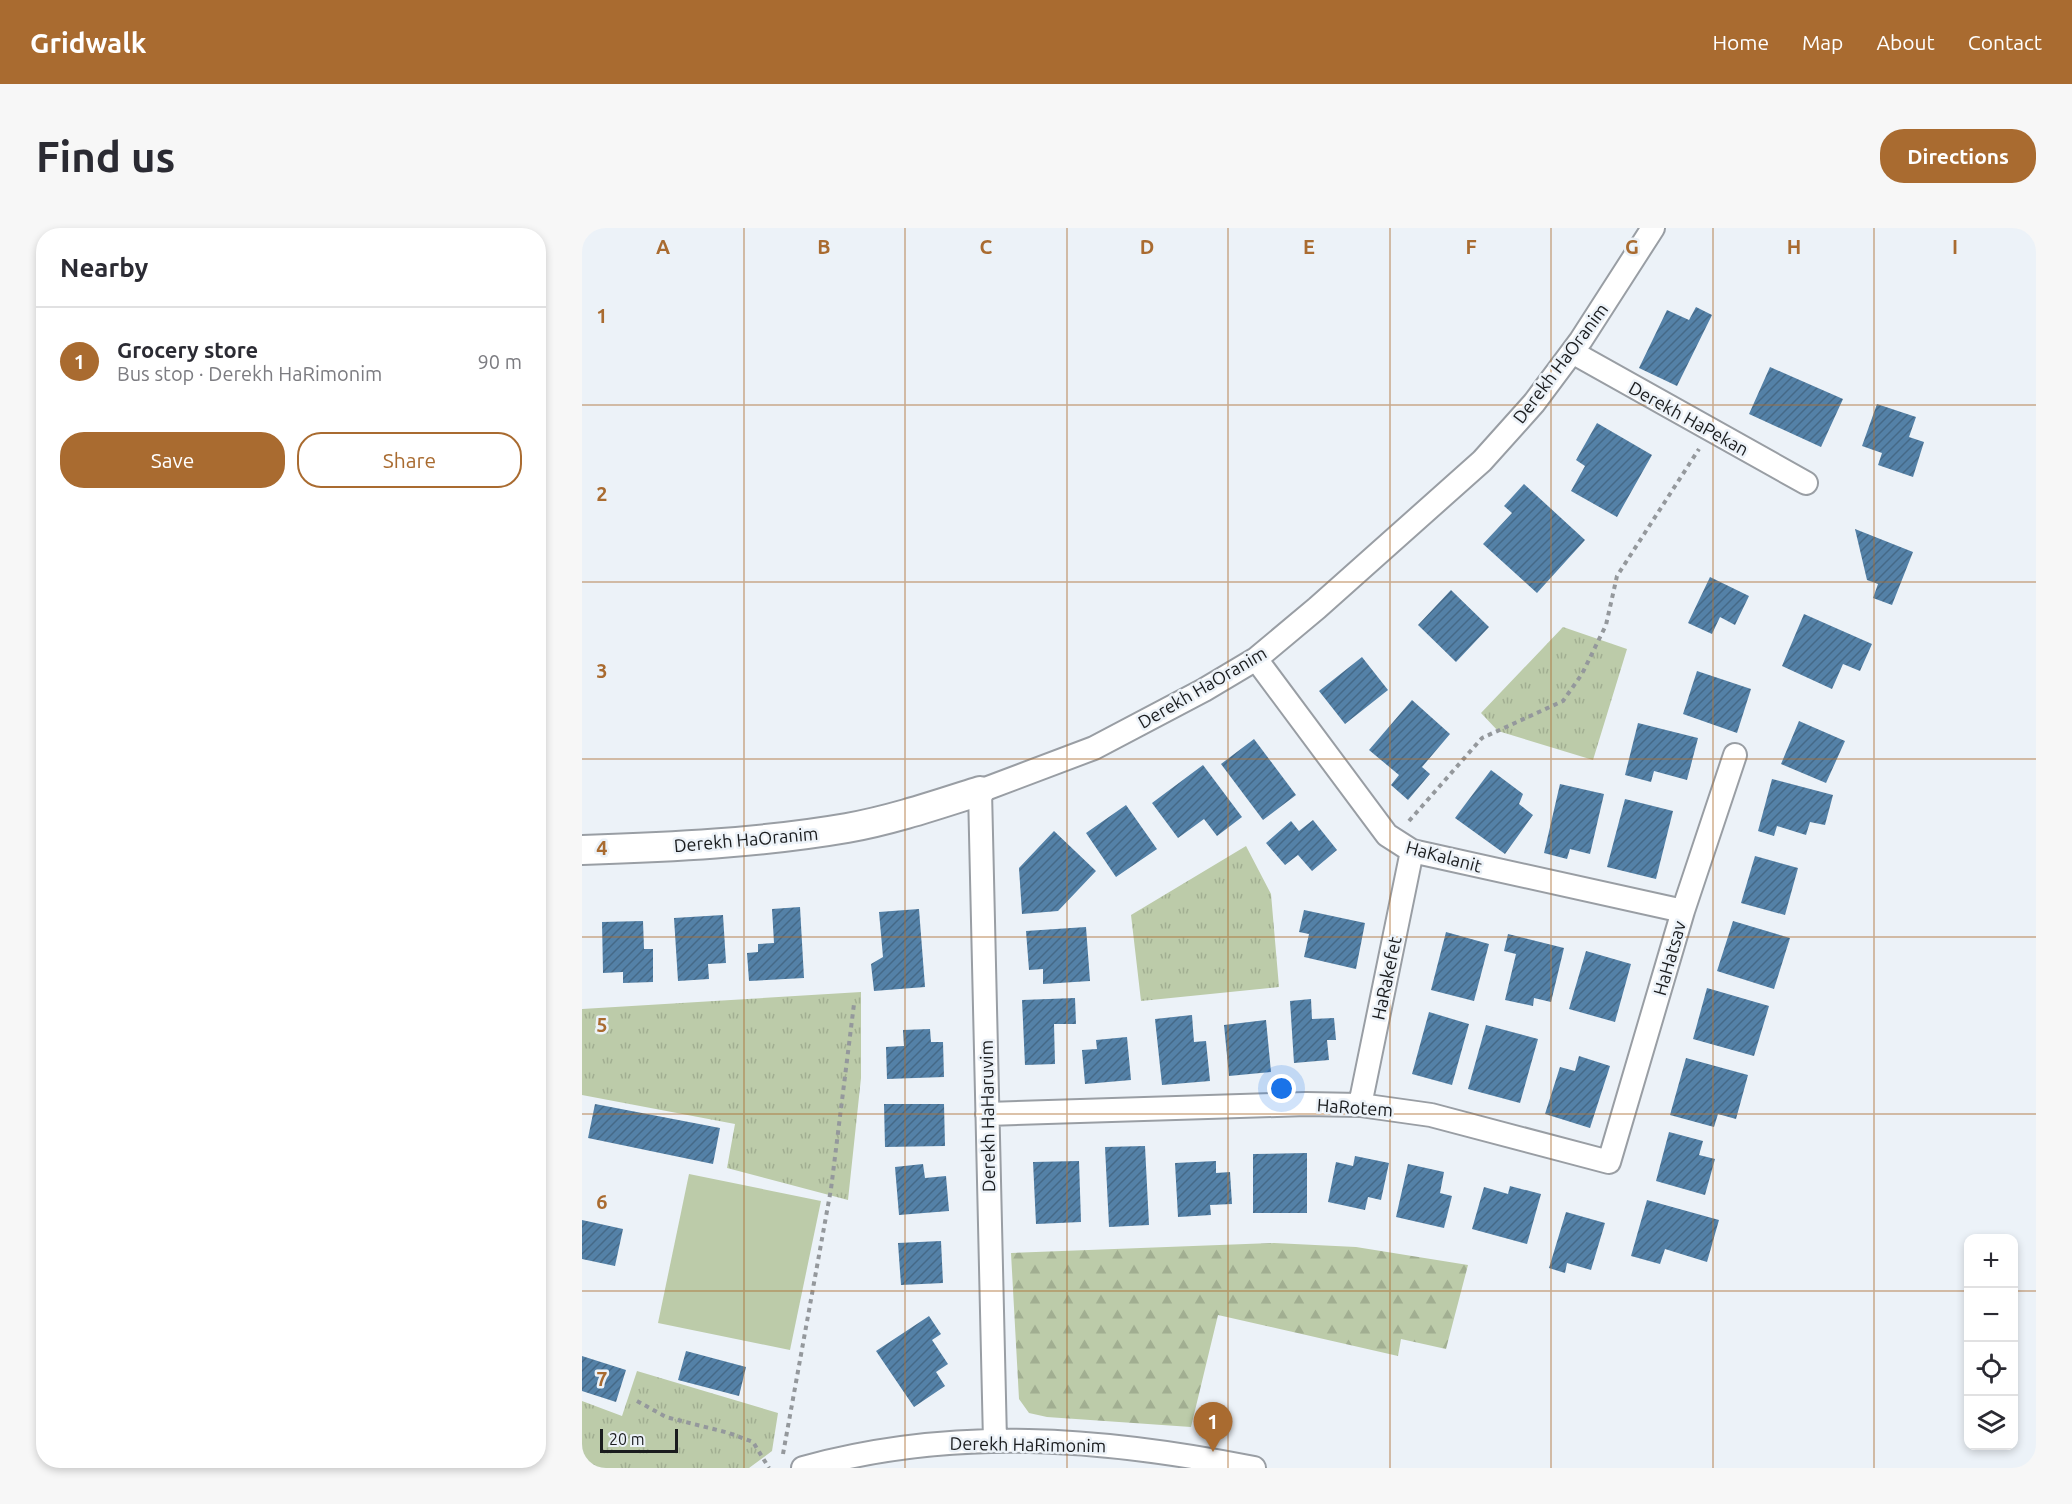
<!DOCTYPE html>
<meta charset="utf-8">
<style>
:root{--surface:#fff;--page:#f7f7f7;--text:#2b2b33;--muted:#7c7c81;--line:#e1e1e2;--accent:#a96b30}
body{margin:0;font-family:Ubuntu,sans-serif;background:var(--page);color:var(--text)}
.controls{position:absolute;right:18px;bottom:18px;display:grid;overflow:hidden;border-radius:12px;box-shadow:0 3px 9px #0003}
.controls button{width:54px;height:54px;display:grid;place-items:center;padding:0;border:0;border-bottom:2px solid var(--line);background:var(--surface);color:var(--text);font:30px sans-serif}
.scale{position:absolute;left:18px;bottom:15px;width:78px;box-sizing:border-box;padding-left:6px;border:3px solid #1a1c1e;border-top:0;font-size:16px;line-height:21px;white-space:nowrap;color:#1a1c1e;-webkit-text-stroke:4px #ecf2f8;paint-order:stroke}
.you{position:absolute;left:700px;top:861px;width:21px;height:21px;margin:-15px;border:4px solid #fff;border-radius:50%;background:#1a73e8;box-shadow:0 0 0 9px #1a73e833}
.badge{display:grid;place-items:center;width:39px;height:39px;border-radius:50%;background:var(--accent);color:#fff;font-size:20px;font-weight:700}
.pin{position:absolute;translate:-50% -50px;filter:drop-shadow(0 2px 3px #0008)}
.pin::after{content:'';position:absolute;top:32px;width:21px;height:18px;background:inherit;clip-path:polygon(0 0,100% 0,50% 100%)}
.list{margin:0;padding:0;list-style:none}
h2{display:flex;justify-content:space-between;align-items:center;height:78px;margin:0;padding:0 24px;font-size:26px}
h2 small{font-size:20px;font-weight:400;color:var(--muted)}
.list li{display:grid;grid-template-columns:39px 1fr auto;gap:18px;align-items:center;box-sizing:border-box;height:108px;padding:0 24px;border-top:2px solid var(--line)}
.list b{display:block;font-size:22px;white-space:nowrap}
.list p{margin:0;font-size:20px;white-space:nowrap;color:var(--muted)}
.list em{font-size:20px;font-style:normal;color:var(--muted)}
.actions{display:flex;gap:12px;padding:18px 24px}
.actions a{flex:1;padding:14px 0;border:2px solid var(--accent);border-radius:24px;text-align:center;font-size:21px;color:var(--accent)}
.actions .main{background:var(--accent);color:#fff}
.icon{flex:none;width:33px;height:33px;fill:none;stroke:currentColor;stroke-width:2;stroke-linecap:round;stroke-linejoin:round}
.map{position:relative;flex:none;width:1454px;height:1240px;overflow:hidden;border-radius:24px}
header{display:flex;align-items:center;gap:36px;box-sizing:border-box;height:84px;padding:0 30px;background:var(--accent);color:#fff}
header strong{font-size:28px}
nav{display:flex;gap:33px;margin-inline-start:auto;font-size:21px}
.intro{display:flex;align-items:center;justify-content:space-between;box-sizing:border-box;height:144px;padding:0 36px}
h1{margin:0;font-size:42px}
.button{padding:15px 27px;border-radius:24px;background:var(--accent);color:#fff;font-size:21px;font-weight:700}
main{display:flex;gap:36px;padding:0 36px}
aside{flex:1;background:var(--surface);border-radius:24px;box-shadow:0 3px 9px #0003}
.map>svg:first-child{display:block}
</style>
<header>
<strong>Gridwalk</strong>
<nav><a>Home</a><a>Map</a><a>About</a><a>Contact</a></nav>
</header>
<div class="intro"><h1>Find us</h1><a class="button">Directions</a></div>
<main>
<aside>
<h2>Nearby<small></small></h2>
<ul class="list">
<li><span class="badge">1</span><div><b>Grocery store</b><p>Bus stop · Derekh HaRimonim</p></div><em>90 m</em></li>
</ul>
<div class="actions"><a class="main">Save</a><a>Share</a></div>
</aside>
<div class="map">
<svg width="1454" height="1240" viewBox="0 0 1454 1240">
<defs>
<pattern id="forest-firs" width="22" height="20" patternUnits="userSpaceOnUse" patternTransform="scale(1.5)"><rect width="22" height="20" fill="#bccba9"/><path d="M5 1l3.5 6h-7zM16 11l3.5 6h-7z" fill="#a1ae91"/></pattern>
<pattern id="park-tufts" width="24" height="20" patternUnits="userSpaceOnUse" patternTransform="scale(1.5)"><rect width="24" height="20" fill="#bccba9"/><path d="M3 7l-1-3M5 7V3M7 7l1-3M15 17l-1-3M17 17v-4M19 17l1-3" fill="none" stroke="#a1ae91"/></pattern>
<pattern id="building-hatch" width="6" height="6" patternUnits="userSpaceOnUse" patternTransform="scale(1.5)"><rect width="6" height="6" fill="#5481a7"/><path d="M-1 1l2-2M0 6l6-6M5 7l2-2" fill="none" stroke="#456987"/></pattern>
</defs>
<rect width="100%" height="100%" fill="#ecf2f8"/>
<!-- forest -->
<path fill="url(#forest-firs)" d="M692 1015 774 1019 886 1037 864 1121 819 1111 816 1128 636 1087 609 1199 465 1189 447 1185 437 1171 429 1025Z"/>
<!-- park -->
<path fill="url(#park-tufts)" d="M981 399 1045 421 1011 532 916 503 899 485Z
M664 618 689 666 697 759 559 773 549 687Z
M279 764V850L266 972 145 940 153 896 0 867V781Z
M55 1143 196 1185 190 1223 167 1240H0V1173L40 1188Z"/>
<!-- garden -->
<path fill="#bccba9" d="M107 946 239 973 208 1122 76 1095Z"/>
<!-- building -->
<path fill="url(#building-hatch)" d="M1114 79 1130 87 1095 158 1057 140 1085 82 1107 92Z
M1188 139 1261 171 1239 219 1167 186Z
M1295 176 1334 189 1327 209 1342 214 1331 249 1296 237 1300 225 1280 218Z
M1015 195 1070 227 1035 289 989 263 1003 238 994 232Z
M942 256 1003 312 955 365 901 316 930 285 922 278Z
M1273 301 1331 324 1310 377 1291 370 1296 356 1285 352Z
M1128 349 1167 368 1153 397 1138 389 1130 406 1106 395Z
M869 362 907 399 874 434 836 397Z
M1222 386 1290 416 1278 443 1261 436 1250 461 1200 438Z
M780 429 806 462 763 496 737 463Z
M1115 443 1169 461 1155 505 1101 486Z
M830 472 868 506 840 539 848 546 826 572 809 557 817 547 787 522Z
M1217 493 1263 513 1244 555 1199 536Z
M1056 495 1116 510 1105 552 1072 543 1069 554 1043 547Z
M672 511 714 567 681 592 639 536Z
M621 537 660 589 635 608 622 591 596 610 570 575Z
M909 542 941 566 937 576 951 587 923 626 873 590Z
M1190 551 1251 567 1243 597 1228 594 1224 607 1195 598 1192 608 1176 603Z
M978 556 1022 566 1008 626 988 621 985 631 962 625Z
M1043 571 1091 583 1074 651 1025 639Z
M544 577 575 621 534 649 504 605Z
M731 592 755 622 730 643 716 627 703 637 684 615 709 593 717 603Z
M472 603 514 643 476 683 440 686 437 640Z
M1173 628 1216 640 1203 687 1159 675Z
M218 679 222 750 167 753 165 725 176 724V716L192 715 190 681Z
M337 681 343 759 292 763 289 736 301 729 297 684Z
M722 682 783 695 774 741 722 729 727 706 717 704Z
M141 687 144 735 126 736 127 751 96 753 92 690Z
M61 693 62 721H71V754L41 755V744L21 745 20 694Z
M1151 693 1208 710 1192 761 1135 743Z
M504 699 508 753 461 756V741L447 742 444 703Z
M864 704 907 716 892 773 849 762Z
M926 706 982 720 969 774 952 770 951 778 923 772 934 726 922 723Z
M1004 723 1049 736 1033 794 987 781Z
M1125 760 1187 778 1172 828 1111 811Z
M493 770 494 796H472L473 836 443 837 440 772Z
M729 771 730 791 752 790 754 812H745L747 832 712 835 708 773Z
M847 784 887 796 870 857 830 846Z
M610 787 612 814 624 813 628 853 580 857 573 791Z
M684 792 689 844 647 848 642 797Z
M904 797 956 811 938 875 886 861Z
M348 801 349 814H361L362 849 305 851 304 819 322 818 321 802Z
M545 809 549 852 503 856 500 822 515 821 514 812Z
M997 828 1028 838 1008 900 963 886 978 839 993 843Z
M1104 830 1166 847 1154 891 1136 886 1132 899 1088 887Z
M13 876 138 900 131 936 6 910Z
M302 876H362L363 918 303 919Z
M1087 904 1121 913 1117 927 1133 931 1123 967 1074 953Z
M563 918 567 997 527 999 523 919Z
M725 925V985H671V926Z
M773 928 807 935 799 972 786 969 783 982 746 974 754 934 771 938Z
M497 933 499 994 454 996 451 934Z
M634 933V945L648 944 650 976 628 977 629 987 596 989 593 935Z
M341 936 343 950 364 948 367 983 317 987 313 939Z
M826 936 862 944 858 965 870 968 862 1000 814 989Z
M928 958 959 966 945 1016 890 1001 902 959 926 966Z
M1065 972 1137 992 1125 1034 1083 1021 1078 1036 1049 1028Z
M984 984 1023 995 1009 1042 985 1035 983 1045 967 1040Z
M0 992 41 1001 33 1038 0 1031Z
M359 1013 361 1055 319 1057 316 1015Z
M347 1088 359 1106 350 1112 366 1136 354 1144 363 1158 332 1179 294 1123Z
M104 1123 164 1139 157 1168 96 1152Z
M0 1128 44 1142 34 1174 0 1163Z"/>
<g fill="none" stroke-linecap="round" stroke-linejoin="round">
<defs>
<path id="minor" d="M990 124 1224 255
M674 431 805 607 830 623 1101 683
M778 877 830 623
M405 886 724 876 778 877 849 887 1027 934 1101 683 1153 527
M413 1213 398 563 512 520 622 462 674 431 735 380 900 233 952 175 999 112 1071 0
M221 1240C374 1198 519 1210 672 1240"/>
<path id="tertiary" d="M0 622C89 619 178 615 265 600 310 592 354 577 398 563"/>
</defs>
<!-- minor casing -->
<use href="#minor" stroke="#999ea4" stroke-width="26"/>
<!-- tertiary casing -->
<use href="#tertiary" stroke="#999ea4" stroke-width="32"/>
<!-- path -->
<path stroke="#94989c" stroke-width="4" stroke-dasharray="4.5 4.5" stroke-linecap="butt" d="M827 593 900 510 981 473 1000 446 1024 397 1035 348 1117 221
M55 1173 84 1189 147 1205 171 1214 187 1240
M201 1226 249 961 272 776"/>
<!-- minor -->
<use href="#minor" stroke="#fff" stroke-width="22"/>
<!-- tertiary -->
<use href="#tertiary" stroke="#fff" stroke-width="28"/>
</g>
<!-- grid -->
<path fill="none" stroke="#a96b30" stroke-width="1.5" stroke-opacity="0.55" d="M162 0V1240M323 0V1240M485 0V1240M646 0V1240M808 0V1240M969 0V1240M1131 0V1240M1292 0V1240M0 177H1454M0 354H1454M0 531H1454M0 709H1454M0 886H1454M0 1063H1386M1432 1063H1454"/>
<g text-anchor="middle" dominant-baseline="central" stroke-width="5" stroke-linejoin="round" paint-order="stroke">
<!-- street labels -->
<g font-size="18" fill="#1a1c1e" stroke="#ecf2f8">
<text transform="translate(978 135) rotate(-53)">Derekh HaOranim</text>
<text transform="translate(1107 190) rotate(29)">Derekh HaPekan</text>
<text transform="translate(620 459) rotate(-30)">Derekh HaOranim</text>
<text transform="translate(164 611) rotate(-5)">Derekh HaOranim</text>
<text transform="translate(862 628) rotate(15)">HaKalanit</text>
<text transform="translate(1087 730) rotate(-74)">HaHatsav</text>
<text transform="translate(804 750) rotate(-78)">HaRakefet</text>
<text transform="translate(773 879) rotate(4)">HaRotem</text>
<text transform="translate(405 888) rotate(-91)">Derekh HaHaruvim</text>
<text transform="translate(446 1216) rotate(1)">Derekh HaRimonim</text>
</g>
</g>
<g font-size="20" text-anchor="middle" font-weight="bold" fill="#a96b30" stroke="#ecf2f8" stroke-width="5" stroke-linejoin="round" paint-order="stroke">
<text x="81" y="26">A</text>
<text x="242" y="26">B</text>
<text x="404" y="26">C</text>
<text x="565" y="26">D</text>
<text x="727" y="26">E</text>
<text x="889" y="26">F</text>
<text x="1050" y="26">G</text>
<text x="1212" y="26">H</text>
<text x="1373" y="26">I</text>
<text x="20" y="95">1</text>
<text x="20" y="273">2</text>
<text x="20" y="450">3</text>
<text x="20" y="627">4</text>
<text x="20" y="804">5</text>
<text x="20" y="981">6</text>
<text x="20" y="1158">7</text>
</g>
</svg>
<div class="controls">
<button>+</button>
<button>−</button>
<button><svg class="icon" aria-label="locate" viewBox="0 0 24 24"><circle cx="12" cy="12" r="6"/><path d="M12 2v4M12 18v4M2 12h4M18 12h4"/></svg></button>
<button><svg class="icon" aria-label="layers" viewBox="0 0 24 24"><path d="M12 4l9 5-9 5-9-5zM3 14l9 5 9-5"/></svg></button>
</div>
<div class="scale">20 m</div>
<div class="you"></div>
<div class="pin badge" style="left:631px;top:1224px">1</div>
</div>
</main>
